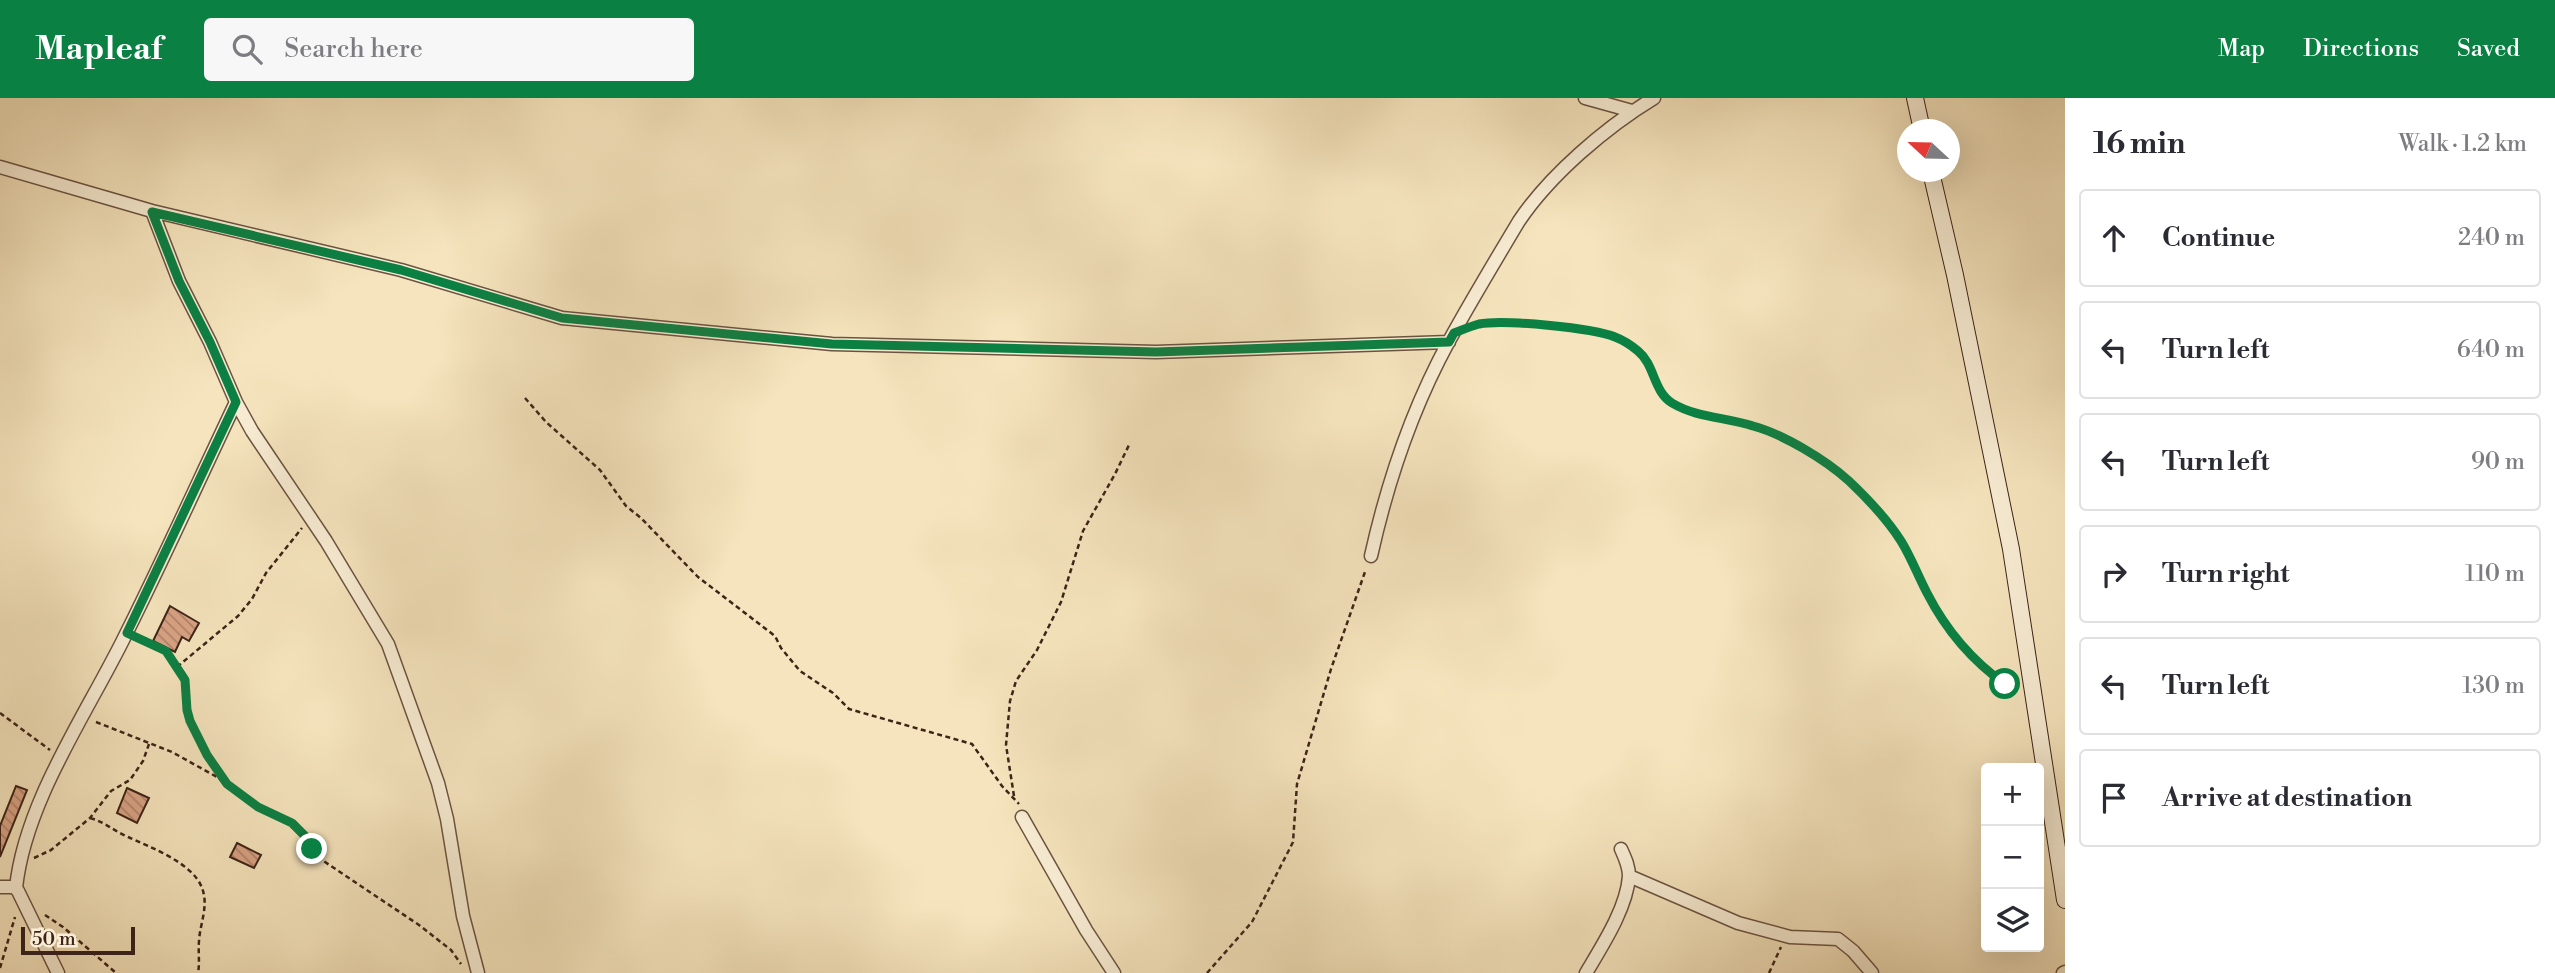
<!DOCTYPE html>
<meta charset="utf-8">
<style>
:root{--surface:#fff;--page:#f7f7f7;--text:#2b2b33;--muted:#7c7c81;--line:#e1e1e2;--accent:#0b8043}
body{margin:0;font-family:"Libre Bodoni",serif;background:var(--page);color:var(--text)}
.controls{position:absolute;right:21px;bottom:21px;display:grid;overflow:hidden;border-radius:7px;box-shadow:0 7px 28px #0002}
.controls button{width:63px;height:63px;display:grid;place-items:center;padding:0;border:0;border-bottom:2px solid var(--line);background:var(--surface);color:var(--text);font:35px sans-serif}
.compass{position:absolute;left:1897px;top:21px;width:63px;height:63px;border-radius:50%;background:var(--surface);box-shadow:0 7px 28px #0002;rotate:292deg}
.scale{position:absolute;left:21px;bottom:18px;width:114px;box-sizing:border-box;padding-left:7px;border:4px solid #3d2318;border-top:0;font-size:19px;line-height:24px;white-space:nowrap;color:#3d2318;-webkit-text-stroke:5px #f8edd4;paint-order:stroke}
.stop{position:absolute;width:21px;height:21px;margin:-16px;border:5px solid #0b8043;border-radius:50%;background:#fff}
.stop.end{background:#0b8043;border-color:#fff;box-shadow:0 2px 7px #0008}
.list{margin:0;padding:0;list-style:none}
h2{display:flex;justify-content:space-between;align-items:center;height:91px;margin:0;padding:0 28px;font-size:30px}
h2 small{font-size:23px;font-weight:400;color:var(--muted)}
.list li{display:grid;grid-template-columns:46px 1fr auto;gap:21px;align-items:center;box-sizing:border-box;height:98px;margin:0 14px 14px;padding:0 14px;border:2px solid var(--line);border-radius:7px}
.list b{display:block;font-size:26px;white-space:nowrap}
.list em{font-size:23px;font-style:normal;color:var(--muted)}
.icon{flex:none;width:38px;height:38px;fill:none;stroke:currentColor;stroke-width:2;stroke-linecap:round;stroke-linejoin:round}
.map{position:relative;flex:none;width:2065px;height:875px;overflow:hidden}
header{display:flex;align-items:center;gap:42px;box-sizing:border-box;height:98px;padding:0 35px;background:var(--accent);color:#fff}
header strong{font-size:33px}
nav{display:flex;gap:38px;margin-inline-start:auto;font-size:24px}
.search{width:490px;height:63px;background:var(--page);display:flex;align-items:center;gap:18px;box-sizing:border-box;padding:0 24px;border-radius:7px;color:var(--muted);font-size:26px}
main{display:flex}
aside{flex:1;background:var(--surface)}
.map>svg:first-child{display:block}
</style>
<header>
<strong>Mapleaf</strong>
<div class="search"><svg class="icon" aria-label="search" viewBox="0 0 24 24"><circle cx="10" cy="10" r="6"/><path d="M15 15l6 6"/></svg>Search here</div>
<nav><a>Map</a><a>Directions</a><a>Saved</a></nav>
</header>
<main>
<div class="map">
<svg width="2065" height="875" viewBox="0 0 2065 875">
<defs>
<pattern id="building-back-hatch" width="6" height="6" patternUnits="userSpaceOnUse" patternTransform="scale(1.75)"><rect width="6" height="6" fill="#d9a384"/><path d="M-1 5l2 2M0 0l6 6M5-1l2 2" fill="none" stroke="#b1846b"/></pattern>
</defs>
<rect width="100%" height="100%" fill="#f5e4bd"/>
<filter id="stains"><feTurbulence type="fractalNoise" baseFrequency=".00286" numOctaves="4"/><feColorMatrix values="0 0 0 0 .2 0 0 0 0 .09 0 0 0 0 .02 0 0 0 .5 -.17"/></filter>
<radialGradient id="worn" r=".72"><stop offset=".6" stop-color="#630" stop-opacity="0"/><stop offset="1" stop-color="#630" stop-opacity=".3"/></radialGradient>
<!-- building -->
<path fill="url(#building-back-hatch)" stroke="#3d2318" stroke-width="2" d="M170 508 199 525 189 543 182 539 175 554 153 543Z
M16 688 27 692 0 759V728Z
M127 690 149 700 137 725 117 715Z
M237 745 261 757 254 770 230 759Z"/>
<g fill="none" stroke-linecap="round" stroke-linejoin="round">
<defs>
<path id="street" d="M1585 0 1632 13
M0 69 152 113 401 172 562 220 832 246 1156 254 1449 244
M152 113 179 183 210 244 236 304 252 333 326 443 388 546 438 685 447 721 463 818 478 875
M1371 458C1387 386 1413 309 1449 243 1471 203 1495 163 1519 123 1550 77 1606 29 1654 0
M1022 719 1086 832 1114 875
M1629 778 1738 825 1790 839 1838 841 1853 853 1872 875
M0 789H14L18 793 58 875
M16 790C25 703 88 614 126 536 164 460 199 382 236 304
M1586 875C1602 848 1627 810 1629 778 1629 768 1625 760 1621 751
M2063 875 2065 874"/>
<path id="secondary" d="M1915 0 1922 32
M1931 74 1955 177 2011 451 2065 802"/>
</defs>
<!-- street casing -->
<use href="#street" stroke="#6b5341" stroke-width="15"/>
<!-- secondary casing -->
<use href="#secondary" stroke="#3d2318" stroke-width="18"/>
<!-- path -->
<path stroke="#3d2318" stroke-width="2.5" stroke-dasharray="5 3.5" stroke-linecap="butt" d="M1475 228C1497 220 1575 230 1601 235 1614 237 1629 245 1639 253 1655 267 1653 290 1669 302 1693 322 1726 319 1754 328 1783 337 1823 360 1846 380 1866 398 1888 420 1901 444 1938 507 1948 552 2016 592
M525 300 546 324 600 372 626 408 641 420 698 479 775 538 781 550 800 573 833 595 849 611 972 646 1002 688 1019 706
M140 540C160 549 184 566 187 590 188 601 185 610 190 622 199 644 211 664 225 683
M177 569 238 518 252 501 266 475 302 430
M0 615 50 652
M96 624 172 654 217 679 258 709 292 725 322 762 419 827 451 852 461 866
M1014 698 1006 647 1010 603 1016 583 1037 552 1061 504 1083 433 1115 376 1129 347
M90 720C105 724 114 733 128 739 150 749 193 765 202 790 209 808 200 825 199 843 198 854 200 864 198 875
M34 760 51 752 90 720 111 693 130 682 143 663 149 646
M45 817 63 829 116 875
M0 870 15 819
M1207 875 1252 824 1289 752 1293 744 1297 686 1331 571 1366 471
M1769 875 1781 849"/>
<!-- street -->
<use href="#street" stroke="#f8edd4" stroke-width="12"/>
<!-- secondary -->
<use href="#secondary" stroke="#f8edd4" stroke-width="16"/>
</g>
<g fill="none" stroke-linecap="round" stroke-linejoin="round">
<!-- route -->
<path stroke="#0b8043" stroke-width="9" d="M312 751 305 738 292 725 258 709 227 686 207 657 190 623 187 612 185 582 166 553 127 535 236 304 210 244 179 183 152 114 401 172 562 220 832 246 1156 254 1449 244 1454 235C1462 232 1471 228 1479 226 1503 221 1593 230 1615 239 1623 242 1632 248 1638 253 1655 267 1653 293 1672 305 1697 320 1726 319 1753 328 1783 336 1826 362 1849 383 1867 400 1887 421 1901 443 1911 459 1918 478 1927 495 1946 532 1971 562 2005 586"/>
</g>
<rect width="100%" height="100%" filter="url(#stains)"/>
<rect width="100%" height="100%" fill="url(#worn)"/>
</svg>
<div class="controls">
<button>+</button>
<button>−</button>
<button><svg class="icon" aria-label="layers" viewBox="0 0 24 24"><path d="M12 4l9 5-9 5-9-5zM3 14l9 5 9-5"/></svg></button>
</div>
<svg class="compass" viewBox="-18 -18 36 36"><path d="M0-13l5 13h-10z" fill="#e53935"/><path d="M0 13l5-13h-10z" fill="#7c7c81"/></svg>
<div class="scale">50 m</div>
<div class="stop" style="left:2005px;top:586px"></div>
<div class="stop end" style="left:312px;top:751px"></div>
</div>
<aside>
<h2>16 min<small>Walk · 1.2 km</small></h2>
<ul class="list">
<li><svg class="icon" aria-label="ahead" viewBox="0 0 24 24"><path d="M12 20V5M6 11l6-6 6 6"/></svg><div><b>Continue</b></div><em>240 m</em></li>
<li><svg class="icon" aria-label="left" viewBox="0 0 24 24"><path d="M17 20v-9H6M10 6l-5 5 5 5"/></svg><div><b>Turn left</b></div><em>640 m</em></li>
<li><svg class="icon" aria-label="left" viewBox="0 0 24 24"><path d="M17 20v-9H6M10 6l-5 5 5 5"/></svg><div><b>Turn left</b></div><em>90 m</em></li>
<li><svg class="icon" aria-label="right" viewBox="0 0 24 24"><path d="M7 20v-9h11M14 6l5 5-5 5"/></svg><div><b>Turn right</b></div><em>110 m</em></li>
<li><svg class="icon" aria-label="left" viewBox="0 0 24 24"><path d="M17 20v-9H6M10 6l-5 5 5 5"/></svg><div><b>Turn left</b></div><em>130 m</em></li>
<li><svg class="icon" aria-label="arrive" viewBox="0 0 24 24"><path d="M6 21V4h12l-3 4 3 4H6"/></svg><div><b>Arrive at destination</b></div></li>
</ul>
</aside>
</main>
